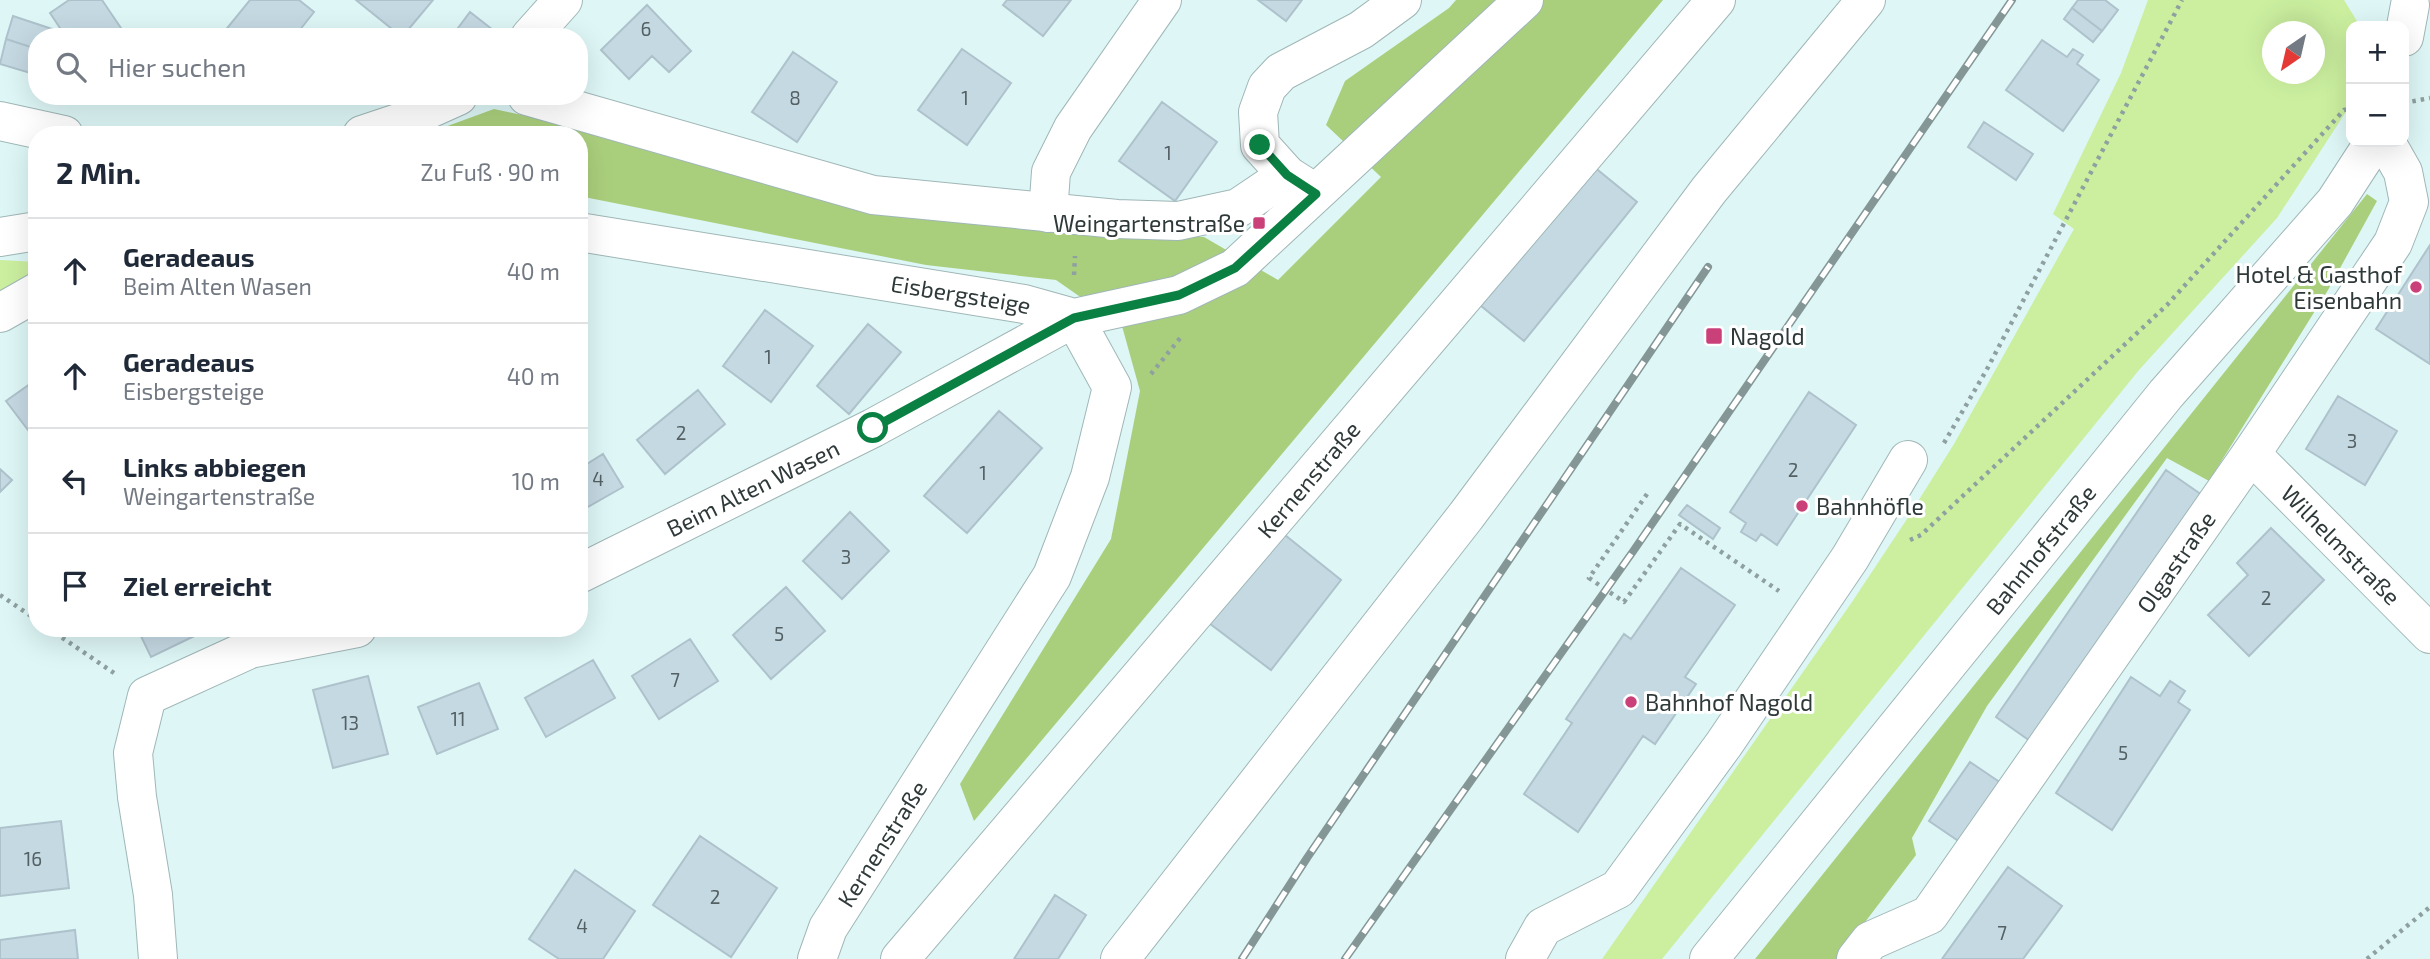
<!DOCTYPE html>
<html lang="de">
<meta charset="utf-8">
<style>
:root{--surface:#fff;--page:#f6f6f7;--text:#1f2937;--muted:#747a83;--line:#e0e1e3}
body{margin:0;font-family:"Exo 2",sans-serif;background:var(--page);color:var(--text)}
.controls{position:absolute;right:21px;top:21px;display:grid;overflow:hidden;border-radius:14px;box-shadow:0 7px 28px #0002}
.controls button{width:63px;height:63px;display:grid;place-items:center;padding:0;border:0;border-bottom:2px solid var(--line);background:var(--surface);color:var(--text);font:35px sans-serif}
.compass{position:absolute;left:2262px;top:21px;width:63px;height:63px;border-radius:50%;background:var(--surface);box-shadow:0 7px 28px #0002;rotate:214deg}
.stop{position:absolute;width:21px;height:21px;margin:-16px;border:5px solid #0b8043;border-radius:50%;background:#fff}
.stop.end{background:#0b8043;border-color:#fff;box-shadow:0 2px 7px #0008}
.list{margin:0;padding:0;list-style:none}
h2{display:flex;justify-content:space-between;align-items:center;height:91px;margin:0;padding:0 28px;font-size:30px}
h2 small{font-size:23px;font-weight:400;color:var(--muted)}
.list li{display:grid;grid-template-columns:46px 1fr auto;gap:21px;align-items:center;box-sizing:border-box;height:105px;padding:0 28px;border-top:2px solid var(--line)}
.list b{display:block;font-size:26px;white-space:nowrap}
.list p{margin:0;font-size:23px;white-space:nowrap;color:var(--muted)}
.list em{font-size:23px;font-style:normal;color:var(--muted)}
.icon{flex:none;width:38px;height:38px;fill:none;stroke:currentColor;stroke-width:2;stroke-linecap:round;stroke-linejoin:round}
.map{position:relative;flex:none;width:2430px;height:959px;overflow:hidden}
.search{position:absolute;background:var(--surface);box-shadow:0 7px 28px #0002;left:28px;top:28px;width:560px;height:77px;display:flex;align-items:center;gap:18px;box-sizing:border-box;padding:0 24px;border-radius:28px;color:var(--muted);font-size:26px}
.panel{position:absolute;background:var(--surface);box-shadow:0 7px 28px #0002;left:28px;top:126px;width:560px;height:511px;border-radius:28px}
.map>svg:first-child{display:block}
</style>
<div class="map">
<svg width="2430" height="959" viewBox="0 0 2430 959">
<rect width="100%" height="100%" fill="#def6f6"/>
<!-- green -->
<path fill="#cbef9f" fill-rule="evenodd" d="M2148 0H2344L2360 26H2351V104L2277 218 2139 370 1662 959H1602L1852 602 1905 522 1954 444 2074 229 2053 214 2121 73ZM2272 32H2314V74H2272Z
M0 260 37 262V270L0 292Z"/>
<!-- forest -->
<path fill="#aacf7c" d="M1456 0H1663L974 821 960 784 1111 539 1140 391 1122 326 1056 280 926 265 579 196V135H423L494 109 1052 232 1204 237 1278 280 1381 177 1326 125 1345 81 1449 8Z
M2367 194 2377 201 2328 290 2209 481 2167 458 1987 706 1912 838 1916 855 1837 959H1755Z"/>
<!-- building -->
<path fill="#c5d9e3" stroke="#aec2cc" stroke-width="2" d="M69 0H102L127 37H66L50 13Z
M250 0H299L314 12 299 31 306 37H229L224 32Z
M356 0H433L402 37Z
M1007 0H1071L1043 36 1003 5Z
M1258 0H1302L1286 21Z
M2078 0H2105L2118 10 2102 31 2072 8Z
M647 5 691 51 669 72 652 56 629 79 601 50Z
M2072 8 2102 31 2093 42 2064 19Z
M470 12 502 37H461L455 32Z
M13 16 52 29 50 37H37V49L6 39Z
M6 39 37 49V75L0 64Z
M2042 40 2067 57 2073 49 2083 55 2077 64 2099 80 2063 131 2006 90Z
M962 49 1011 83 967 145 918 110Z
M793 52 837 82 797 142 752 112Z
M1162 102 1217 142 1175 201 1119 161Z
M1984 122 2033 154 2016 180 1968 147Z
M1593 166 1637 202 1524 341 1480 305Z
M2430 245V364L2376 329Z
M765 310 813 346 771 402 723 366Z
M868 324 901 352 849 414 817 386Z
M37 379V436L34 438 6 401Z
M698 390 725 424 665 474 637 440Z
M1809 392 1856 425 1777 545 1761 534 1756 541 1741 532 1746 523 1730 512Z
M2338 396 2397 431 2365 485 2306 449Z
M999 411 1042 448 967 533 924 496Z
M603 454 623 487 579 512V469Z
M0 469 12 480 0 492Z
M2166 470 2202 495 2033 743 1996 717Z
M1687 505 1720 528 1713 539 1679 515Z
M850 512 889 551 842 599 803 561Z
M2271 528 2324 580 2249 656 2208 615 2248 575 2237 563Z
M1280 531 1341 580 1271 670 1209 623Z
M1681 568 1735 605 1685 677 1696 684 1655 744 1643 736 1578 832 1524 794 1572 723 1566 719 1624 634 1631 639Z
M786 587 825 631 771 679 733 635Z
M137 628H211L151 657Z
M690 639 718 681 659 719 632 676Z
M593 660 615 698 546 737 525 698Z
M368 676 388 754 333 768 313 690Z
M2131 677 2160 696 2170 681 2185 691 2178 702 2190 710 2112 830 2056 793Z
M479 683 498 729 437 754 418 707Z
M1970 762 2001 783 1960 842 1929 821Z
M61 821 69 888 0 896V828Z
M700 836 777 888 731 957 653 905Z
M2008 867 2062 906 2023 959H1942Z
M575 870 635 911 603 959H559L529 939Z
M1055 895 1086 915 1058 959H1014Z
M75 930 78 959H0V940Z"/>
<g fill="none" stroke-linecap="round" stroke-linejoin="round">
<defs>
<g id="minor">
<path d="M530 37 563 0"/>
<path d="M2404 37 2410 5"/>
<path d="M527 96 873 195 1117 219 1178 221 1238 208 1287 175"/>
<path d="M0 121 64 135"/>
<path d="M362 135 398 123 458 96"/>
<path d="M1309 189 1287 175 1260 145 1258 112 1267 87 1281 72 1361 30 1402 0"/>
<path d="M1048 213 1051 172 1073 128 1162 0"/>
<path id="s1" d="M579 232 1024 304 1074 318 1179 295 1235 268 1524 0"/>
<path d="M0 237 37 231"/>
<path d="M0 313 37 292"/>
<path id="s2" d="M2251 454 2430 634"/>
<path id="s3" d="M579 574 873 428 1074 318"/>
<path d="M158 959 153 895 137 797 133 753 147 696 250 649 357 628"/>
<path id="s4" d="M817 959 828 928 1052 576 1090 477 1112 387 1074 318"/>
<path id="s5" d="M900 959 1716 0"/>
<path d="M1120 959 1466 516 1709 190 1866 0"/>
<path d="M1525 959 1543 927 1618 889 1724 744 1850 558 1908 460"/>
<path id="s6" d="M1709 959 2166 394 2335 202 2374 142"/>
<path id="s7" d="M1856 959 1870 941 1929 915 2251 454 2393 243 2409 202 2403 172 2386 142"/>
</g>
</defs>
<!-- minor casing -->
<use href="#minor" stroke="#a0b7b7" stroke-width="40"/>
<!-- path -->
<path stroke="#8ea0a0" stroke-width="4.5" stroke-dasharray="3.5 5" stroke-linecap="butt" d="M2404 103 2430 98
M1074 275 1075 256
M1151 374 1181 337
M1944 443 1986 371 2182 0
M1647 494 1589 578 1624 602 1680 524 1779 591
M1910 540 1921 535 2167 305 2344 110 2350 109
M0 595 37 620
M48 628 114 673
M2367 959 2430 907"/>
<!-- minor -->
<use href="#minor" stroke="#fff" stroke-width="38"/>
<defs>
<path id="rail" d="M1242 959 1307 858 1708 267
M1345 959 1634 550 2012 0"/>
</defs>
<!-- rail casing -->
<use href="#rail" stroke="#859696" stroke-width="8"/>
<!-- rail -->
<use href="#rail" stroke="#fff" stroke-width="5" stroke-dasharray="16" stroke-linecap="butt"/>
</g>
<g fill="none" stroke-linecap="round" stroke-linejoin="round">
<!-- route -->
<path stroke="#0b8043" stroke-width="9" d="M873 428 1074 318 1179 295 1235 268 1316 194 1287 175 1260 145"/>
</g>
<!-- markers -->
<g fill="#ca4079" stroke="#fff" stroke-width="2.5">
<rect x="1252" y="216" width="14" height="14" rx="3.5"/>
<circle cx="2416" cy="287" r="7"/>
<rect x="1705" y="327" width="18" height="18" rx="3.5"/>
<circle cx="1802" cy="506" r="7"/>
<circle cx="1631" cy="702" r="7"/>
</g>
<g text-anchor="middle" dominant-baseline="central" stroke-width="6" stroke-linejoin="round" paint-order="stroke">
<!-- number labels -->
<g font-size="19" fill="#546164">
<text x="646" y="28">6</text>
<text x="795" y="97">8</text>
<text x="965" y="97">1</text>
<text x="1168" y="152">1</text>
<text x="768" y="356">1</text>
<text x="681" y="432">2</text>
<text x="2352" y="440">3</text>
<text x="1793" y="469">2</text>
<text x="983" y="472">1</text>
<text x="598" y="478">4</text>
<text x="846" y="556">3</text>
<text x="2266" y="597">2</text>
<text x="779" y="633">5</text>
<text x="675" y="679">7</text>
<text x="458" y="718">11</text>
<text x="350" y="722">13</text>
<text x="2123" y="752">5</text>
<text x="33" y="858">16</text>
<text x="715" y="896">2</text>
<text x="582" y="925">4</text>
<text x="2002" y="932">7</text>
</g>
<!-- poi labels -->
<g font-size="23" fill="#2f3939" stroke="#fff" text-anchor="start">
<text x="1245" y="223" text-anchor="end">Weingartenstraße</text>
<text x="2402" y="274" text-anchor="end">Hotel &amp; Gasthof<tspan x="2402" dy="26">Eisenbahn</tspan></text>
<text x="1730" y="336">Nagold</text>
<text x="1816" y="506">Bahnhöfle</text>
<text x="1645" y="702">Bahnhof Nagold</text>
</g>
<!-- street labels -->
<g font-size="23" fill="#2f3939" stroke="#fff">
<text stroke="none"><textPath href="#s1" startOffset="387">Eisbergsteige</textPath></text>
<text stroke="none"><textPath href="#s5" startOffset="630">Kernenstraße</textPath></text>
<text stroke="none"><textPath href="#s3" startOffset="194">Beim Alten Wasen</textPath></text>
<text stroke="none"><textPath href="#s2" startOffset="128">Wilhelmstraße</textPath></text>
<text stroke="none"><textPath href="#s6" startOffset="527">Bahnhofstraße</textPath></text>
<text stroke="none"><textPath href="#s7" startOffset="518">Olgastraße</textPath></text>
<text stroke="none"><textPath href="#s4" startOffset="133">Kernenstraße</textPath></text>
</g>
</g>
</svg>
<div class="controls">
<button>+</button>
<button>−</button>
</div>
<svg class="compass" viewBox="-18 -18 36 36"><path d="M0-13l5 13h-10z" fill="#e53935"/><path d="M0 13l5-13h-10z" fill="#747a83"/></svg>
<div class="stop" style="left:873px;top:428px"></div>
<div class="stop end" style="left:1260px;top:145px"></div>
<div class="search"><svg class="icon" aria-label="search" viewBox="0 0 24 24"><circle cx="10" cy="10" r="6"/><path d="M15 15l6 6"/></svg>Hier suchen</div>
<section class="panel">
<h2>2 Min.<small>Zu Fuß · 90 m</small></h2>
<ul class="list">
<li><svg class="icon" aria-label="ahead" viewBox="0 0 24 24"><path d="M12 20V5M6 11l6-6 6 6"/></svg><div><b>Geradeaus</b><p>Beim Alten Wasen</p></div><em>40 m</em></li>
<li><svg class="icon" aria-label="ahead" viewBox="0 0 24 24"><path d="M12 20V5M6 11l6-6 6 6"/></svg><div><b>Geradeaus</b><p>Eisbergsteige</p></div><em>40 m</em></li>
<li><svg class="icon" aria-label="left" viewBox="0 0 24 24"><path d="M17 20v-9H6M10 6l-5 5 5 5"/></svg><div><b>Links abbiegen</b><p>Weingartenstraße</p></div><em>10 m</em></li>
<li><svg class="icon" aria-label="arrive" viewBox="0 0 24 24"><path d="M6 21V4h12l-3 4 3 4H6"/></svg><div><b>Ziel erreicht</b></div></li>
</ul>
</section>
</div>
